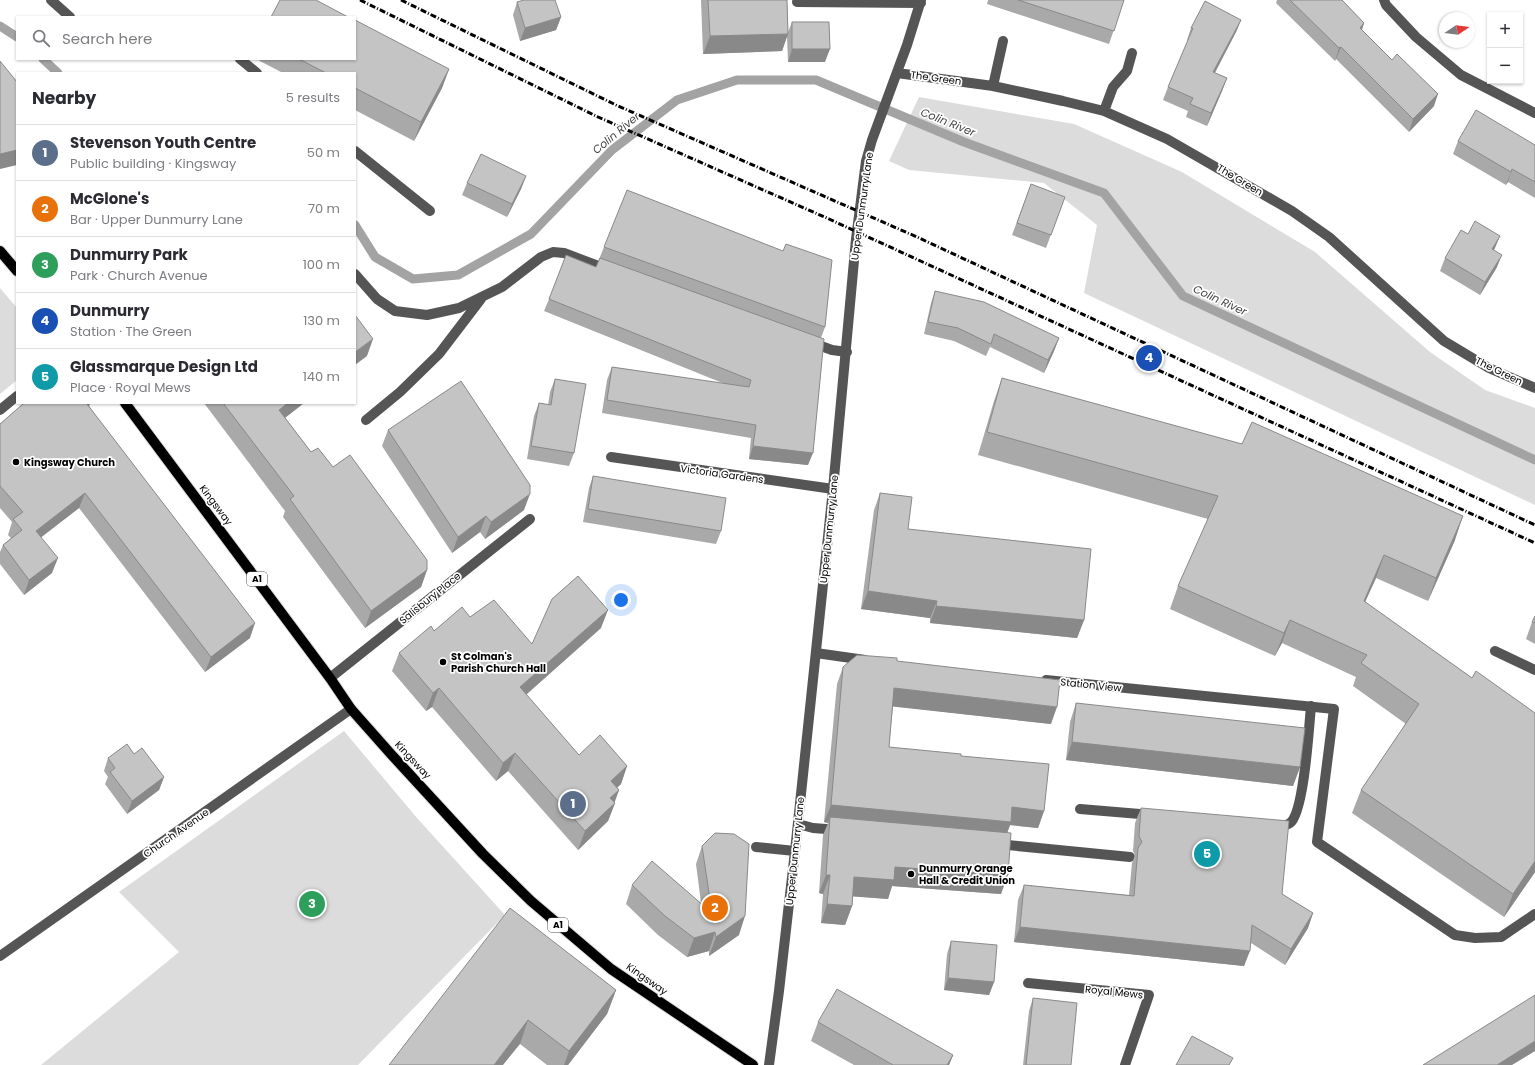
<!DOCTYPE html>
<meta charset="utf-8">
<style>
:root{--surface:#fff;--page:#f2f2f3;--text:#2b2b33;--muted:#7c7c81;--line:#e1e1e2;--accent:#ea580c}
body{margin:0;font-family:Poppins,sans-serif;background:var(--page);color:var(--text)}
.controls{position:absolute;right:12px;top:12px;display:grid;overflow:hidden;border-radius:0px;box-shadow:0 1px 3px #0004}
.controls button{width:36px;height:36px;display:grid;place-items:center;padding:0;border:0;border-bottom:1px solid var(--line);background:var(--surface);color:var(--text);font:20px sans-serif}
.compass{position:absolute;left:1439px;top:12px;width:36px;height:36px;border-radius:50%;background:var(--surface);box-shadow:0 1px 3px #0004;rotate:77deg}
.you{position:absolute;left:621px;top:600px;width:14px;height:14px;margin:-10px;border:3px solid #fff;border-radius:50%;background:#1a73e8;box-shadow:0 0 0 6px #1a73e833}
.badge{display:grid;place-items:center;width:26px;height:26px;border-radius:50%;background:var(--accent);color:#fff;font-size:13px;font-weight:700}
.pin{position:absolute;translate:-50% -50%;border:2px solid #fff;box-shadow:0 1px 4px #0006}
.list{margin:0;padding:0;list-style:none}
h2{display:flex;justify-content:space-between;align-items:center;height:52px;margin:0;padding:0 16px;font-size:17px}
h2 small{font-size:13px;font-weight:400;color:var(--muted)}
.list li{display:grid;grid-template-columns:26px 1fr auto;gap:12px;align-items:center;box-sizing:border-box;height:56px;padding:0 16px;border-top:1px solid var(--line)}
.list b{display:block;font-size:15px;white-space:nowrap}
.list p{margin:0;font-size:13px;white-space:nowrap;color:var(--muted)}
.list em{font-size:13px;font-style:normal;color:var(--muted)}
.icon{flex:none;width:22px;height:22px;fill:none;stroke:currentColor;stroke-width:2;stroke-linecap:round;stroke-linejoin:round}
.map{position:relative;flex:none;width:1535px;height:1065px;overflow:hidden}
.search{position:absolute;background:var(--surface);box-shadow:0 1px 3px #0004;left:16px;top:16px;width:340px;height:44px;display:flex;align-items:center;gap:10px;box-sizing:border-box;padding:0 14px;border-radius:0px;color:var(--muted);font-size:15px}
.panel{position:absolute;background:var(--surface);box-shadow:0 1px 3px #0004;left:16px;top:72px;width:340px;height:332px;border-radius:0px}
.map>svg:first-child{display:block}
</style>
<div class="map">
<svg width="1535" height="1065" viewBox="0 0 1535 1065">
<rect width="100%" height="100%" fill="#fff"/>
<!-- green -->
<path fill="#dcdcdc" d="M919 97 1074 124 1182 172 1315 252 1430 352 1485 390 1535 408V505L1084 293 1097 225 1044 183 909 170 889 161Z
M0 288 17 308V380L0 394Z
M344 731 417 818 505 915 358 1065H41L179 952 119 892Z"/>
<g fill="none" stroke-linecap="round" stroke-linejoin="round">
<!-- stream -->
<path stroke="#a3a3a3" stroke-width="9" d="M0 26 17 37
M43 59 58 73
M355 225 375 257 413 279 458 275 531 234 612 150 677 100 737 80H816L964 142 1104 193 1183 296 1535 460"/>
<defs>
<path id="major" d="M0 251 17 271
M125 403 330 678 351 709 390 753 483 854 531 901 611 969 753 1065"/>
</defs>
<!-- major casing -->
<use href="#major" stroke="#dbdbdb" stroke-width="12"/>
<!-- minor -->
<path stroke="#555" stroke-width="10" d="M51 0 70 17
M1384 0 1386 5 1416 37 1461 75 1535 113
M797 2 921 3
M240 59 257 73
M897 73 993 86 1063 101 1104 111 1167 139 1292 211 1329 237 1444 341 1489 368 1535 388
M993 86 1003 41
M1104 111 1113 87 1127 71 1132 53
M355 151 430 211
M355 274 377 299 395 311 427 315 459 308 502 287 541 257 553 252 564 253 609 270
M810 342 832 350 847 352
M0 410 17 396
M366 420 400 392 439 354 481 299
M611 457 833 489
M1495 651 1535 670
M816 653 865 660
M330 678 530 519
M1046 680 1334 709 1317 842 1455 935 1475 938 1501 937 1535 914
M1080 809 1152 815
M798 824 813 828 839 830
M1276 826C1280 826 1286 826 1290 823 1304 813 1309 727 1311 706
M997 844 1130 857
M756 847 795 851
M0 956 351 709
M1028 983 1149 995 1125 1065
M769 1065 779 991 795 851 833 489 856 239 866 161 872 140 907 45 921 0"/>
<!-- major -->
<use href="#major" stroke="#000" stroke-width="10"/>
<!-- rail -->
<path stroke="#000" stroke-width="3" stroke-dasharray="6 2 1 2" stroke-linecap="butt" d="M360 0 598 117 829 219 1535 543
M401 0 616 105 917 237 1535 525"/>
</g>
<!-- wall -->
<path fill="#a9a9a9" d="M701 0H787L788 32 792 22 825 62H788L787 36 782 51 703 54Z
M988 0H1124L1109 44 987 4Z
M1277 0H1342L1364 23 1362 30 1434 106 1409 132 1336 59 1335 61 1276 3Z
M517 2 561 17 556 30 520 41 513 15Z
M1241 20 1236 32 1215 73 1227 78 1222 91 1207 126 1186 117 1188 111 1163 100 1168 87 1188 41 1187 40 1191 28Z
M256 59H355L449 69 442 88 414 141 355 110V73H283Z
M1458 141 1535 145V198L1508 182 1506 185 1453 154Z
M526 176 521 189 507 217 462 195 467 183Z
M1031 184 1065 197 1046 248 1012 235Z
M1468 234 1495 248 1494 250 1497 267 1480 295 1440 271 1445 258Z
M604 247 783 251 825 327 821 338 808 465 749 459 751 438 602 413 607 380 612 367 725 384 544 311 549 299 596 267Z
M935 291 1059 338 1054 351 1044 373 990 347 986 356 954 341 924 334 931 303Z
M1002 378 1455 540 1428 601 1376 578 1365 602 1472 678 1535 713V872L1504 917 1352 813 1361 790 1406 724 1353 686 1356 677 1282 643 1275 656 1170 609 1178 586 1208 519 978 455 994 401Z
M555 379 574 453 569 466 527 459 534 416 539 403 548 405 550 392Z
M24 403H90L89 406 250 638 205 672 79 508 41 537 52 573 24 595 0 564V552L3 545 11 538 8 535 12 522 0 508V424Z
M204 403H304L285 418 311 452 333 467 427 570 421 587 365 628 283 517 285 511Z
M388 430 524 510 485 539 480 532 452 553 382 446Z
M593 476 721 531 716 544 583 522 589 488Z
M880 493 908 529 1084 620 1077 638 930 623V618L861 609 874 510Z
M1535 616V644L1526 639 1532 622Z
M470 617 532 644 601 628 526 695 579 755 627 766 621 784 617 788 619 790 614 802 615 803 608 821 578 850 508 771 496 781 432 707 426 711 392 671 399 653 434 631Z
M897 661 1051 724 893 706 889 747 961 756 1044 811 1038 828 1010 825 1007 833 1001 894 892 886 888 899 853 896 852 906 845 925 821 923 823 894 819 893 823 835 828 823 824 822 837 684 843 667Z
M1076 703 1300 767 1293 786 1066 760 1070 722Z
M134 754 164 777 159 790 127 814 105 784 108 777 104 771 108 758Z
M1141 808 1282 894 1313 913 1308 928 1285 965 1251 943 1244 966 1014 942 1018 900 1024 885 1129 895 1132 863 1135 855 1133 851 1135 823Z
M702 846 739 935 709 956V951L687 957 658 935 626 904 632 885 701 903 696 864Z
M951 941 994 982 989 995 944 990 947 954Z
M616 990 607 1014 568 1065H547L520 1044 389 1065Z
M1033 998 1071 1065H1023L1029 1011Z
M818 1022 953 1055 949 1065H854L811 1041Z"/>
<!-- shaded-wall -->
<path fill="#898989" d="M561 17 556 30 520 41 525 28Z
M1241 20 1236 32 1208 85 1213 72Z
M1364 23 1360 35V28Z
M788 34 782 51 703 54 710 36Z
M1341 47 1336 59 1335 61 1339 48Z
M792 49H830L825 62H788Z
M449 69 442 88 414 141 421 122Z
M1227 78 1222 91 1207 126 1211 113Z
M1438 94 1434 106 1409 132 1413 119Z
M17 150V165L0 169V154Z
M1512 169 1508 182 1506 185 1511 172Z
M526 176 521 189 507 217 512 204Z
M1500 236 1495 248 1487 262 1492 249Z
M1502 255 1497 267 1480 295 1485 282Z
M1059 338 1054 351 1044 373 1048 360Z
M373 339 367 356 355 365V352Z
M88 403H90L86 415 87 404Z
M288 403H304L273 427 279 410Z
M753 446 813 453 808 465 749 459Z
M85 493 79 508 30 546 36 531Z
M530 494 524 510 485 539 491 522Z
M486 516 480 532 452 553 458 537Z
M1463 516 1455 540 1428 601 1436 578Z
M1384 555 1376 578 1355 624 1364 601Z
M58 558 52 573 24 595 29 580Z
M427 570 421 587 365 628 371 611Z
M868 591 937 601 930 618 861 609Z
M936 606 1084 620 1077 638 930 623Z
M608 610 601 628 513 706 520 687Z
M1290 620 1282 643 1275 656 1284 633Z
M255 623 250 638 205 672 211 657Z
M439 688 432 707 426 711 433 693Z
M894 688 1057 707 1051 724 888 706Z
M1072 742 1300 767 1293 786 1066 760Z
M515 753 508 771 496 781 503 763Z
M627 766 621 784 604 799 611 781Z
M164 777 159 790 127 814 132 801Z
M619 790 614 804 615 803 608 821 578 850 585 831 610 798Z
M831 805 1012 807 1044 811 1038 828 1010 825 1005 839 830 817 828 823 824 822Z
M1535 861V872L1504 917 1513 894Z
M895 867 1008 875 1001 894 892 886 888 899 847 896 854 877Z
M826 875H830L823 894 819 893Z
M827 904 852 906 845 925 821 923Z
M1313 913 1308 928 1285 965 1291 949Z
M745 916 739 935 709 956 716 937Z
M1020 927 1250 951 1244 966 1014 942Z
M715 932 709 951 687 957 694 938Z
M948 978 994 982 989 995 944 990Z
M616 990 607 1014 568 1065H564L569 1051Z
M528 1020 520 1044 503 1065H494Z
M1535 1041V1051L1512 1065H1497Z
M953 1055 949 1065H947Z"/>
<!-- building -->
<path fill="#c4c4c4" stroke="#898989" d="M280 0H316L348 17H271Z
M524 0H555L561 17 525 28 517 2Z
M708 0H787L788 34 710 36Z
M1018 0H1124L1114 31Z
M1290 0H1342L1364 23 1360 28 1392 60 1397 54 1438 94 1413 119 1341 47 1339 48Z
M1205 1 1241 20 1213 72 1227 78 1211 113 1190 104 1193 98 1168 87 1193 28H1191Z
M355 20 449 69 421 122 355 88V73H326L299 59H355Z
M792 22H829L830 49H792Z
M0 61 17 82V150L0 154Z
M1476 110 1535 145V182L1512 169 1511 172 1458 141Z
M481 154 526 176 512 204 467 183Z
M1031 184 1065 197 1051 235 1017 223Z
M627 190 783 251 786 244 832 260 825 327 604 247Z
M1475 221 1500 236 1492 249 1502 255 1485 282 1445 258 1461 230 1468 234Z
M566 255 596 267 600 258 824 339 813 453 753 446 756 425 607 400 612 367 749 387 751 380 549 299Z
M935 291 984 302 1059 338 1048 360 994 334 991 344 958 328 928 322Z
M355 315 373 339 355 352Z
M1002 378 1242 444 1252 422 1463 516 1436 578 1384 555 1364 601 1472 678 1476 671 1535 713V861L1513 894 1361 790 1419 704 1361 663 1367 655 1290 620 1284 633 1178 586 1218 496 987 432Z
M555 379 586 384 574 453 531 446 539 403 551 405Z
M461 381 530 485V494L491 522 486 516 458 537 388 430Z
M24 403H88L87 404 255 623 211 657 85 493 36 531 58 558 29 580 3 545 22 530 13 519 23 512 0 486V424Z
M223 403H288L279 410 311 452 318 448 333 467 350 455 427 560V570L371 611 290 499 294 496Z
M593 476 726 498 721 531 588 509Z
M880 493 912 497 908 529 1091 549 1084 620 936 606 937 601 868 591Z
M578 576 608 610 520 687 579 755 600 735 627 766 611 781 619 790 610 798 615 803 585 831 515 753 503 763 439 688 433 693 399 653 431 626 434 631 462 607 470 617 494 600 532 644 552 599Z
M1535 616V623L1532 622Z
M857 655 897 658V661L1060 680 1057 707 894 688 889 747 961 754V756L1049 764 1044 811 1012 807 1011 822 831 805 843 667Z
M1076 703 1305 728 1300 767 1072 742Z
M127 744 134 754 142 748 164 777 132 801 110 772 115 768 108 758Z
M1141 808 1289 821 1282 894 1313 913 1291 949 1252 925 1250 951 1020 927 1024 885 1134 896 1138 848 1142 842 1139 836Z
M830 817 1011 833 1008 875 895 867 894 880 854 877 852 906 827 904 830 875H826Z
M715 833 734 834 749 844 745 916 716 937 715 932 694 938 665 916 632 885 652 861 712 913 702 846Z
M510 908 616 990 569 1051 528 1020 494 1065H389Z
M951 941 997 945 994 982 948 978Z
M837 989 953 1055 947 1065H893L818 1022Z
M1535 995V1041L1497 1065H1423Z
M1033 998 1077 1003 1071 1065H1026Z
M1192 1036 1233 1058 1229 1065H1176Z"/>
<!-- markers -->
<g fill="#000" stroke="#fff" stroke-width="1.5">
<circle cx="16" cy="462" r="4"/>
<circle cx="443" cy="662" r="4"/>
<circle cx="911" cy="874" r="4"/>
</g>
<g text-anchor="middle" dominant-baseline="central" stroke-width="3.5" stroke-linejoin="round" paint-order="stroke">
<!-- shield labels -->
<g fill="#fff" stroke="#4c4c4c" stroke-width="1">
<rect x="247" y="572" width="20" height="14" rx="3"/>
<rect x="548" y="918" width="20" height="14" rx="3"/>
</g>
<g font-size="9" font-weight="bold" fill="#000">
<text x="257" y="579">A1</text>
<text x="558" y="925">A1</text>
</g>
<!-- street labels -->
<g font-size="10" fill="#000" stroke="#fff">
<text transform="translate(936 78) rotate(8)">The Green</text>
<text transform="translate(1240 180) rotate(31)">The Green</text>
<text transform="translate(862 206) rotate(-82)">Upper Dunmurry Lane</text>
<text transform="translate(1499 371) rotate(26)">The Green</text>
<text transform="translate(722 474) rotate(8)">Victoria Gardens</text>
<text transform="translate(216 505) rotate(53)">Kingsway</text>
<text transform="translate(829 529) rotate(-84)">Upper Dunmurry Lane</text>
<text transform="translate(430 598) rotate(-39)">Salisbury Place</text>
<text transform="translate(1091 685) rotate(6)">Station View</text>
<text transform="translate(413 760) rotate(47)">Kingsway</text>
<text transform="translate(176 833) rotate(-35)">Church Avenue</text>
<text transform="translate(795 851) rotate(-84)">Upper Dunmurry Lane</text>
<text transform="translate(647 979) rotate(35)">Kingsway</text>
<text transform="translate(1114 992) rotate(6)">Royal Mews</text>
</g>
<!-- poi labels -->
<g font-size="10" font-weight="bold" fill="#000" stroke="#fff" text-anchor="start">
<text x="24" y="462">Kingsway Church</text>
<text x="451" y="656">St Colman's<tspan x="451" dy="12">Parish Church Hall</tspan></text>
<text x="919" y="868">Dunmurry Orange<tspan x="919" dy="12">Hall &amp; Credit Union</tspan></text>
</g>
<!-- water labels -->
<g font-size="11" font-style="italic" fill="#444" stroke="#fff">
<text transform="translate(948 122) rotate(22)">Colin River</text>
<text transform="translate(616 133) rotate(-40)">Colin River</text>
<text transform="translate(1220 300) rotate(25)">Colin River</text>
</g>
</g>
</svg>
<div class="controls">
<button>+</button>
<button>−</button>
</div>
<svg class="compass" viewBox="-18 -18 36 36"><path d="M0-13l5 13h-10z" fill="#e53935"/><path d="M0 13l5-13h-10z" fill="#7c7c81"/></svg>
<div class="you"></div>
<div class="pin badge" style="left:573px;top:804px;background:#5c6f8a">1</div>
<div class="pin badge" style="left:715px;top:908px;background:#e8710a">2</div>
<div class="pin badge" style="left:312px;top:904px;background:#2e9e5b">3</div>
<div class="pin badge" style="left:1149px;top:358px;background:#1a4fb4">4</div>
<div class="pin badge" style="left:1207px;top:854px;background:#0f9aa8">5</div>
<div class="search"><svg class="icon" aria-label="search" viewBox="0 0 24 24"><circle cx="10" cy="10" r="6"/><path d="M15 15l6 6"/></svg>Search here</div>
<section class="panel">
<h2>Nearby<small>5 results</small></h2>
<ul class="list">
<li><span class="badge" style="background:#5c6f8a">1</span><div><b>Stevenson Youth Centre</b><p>Public building · Kingsway</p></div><em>50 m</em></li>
<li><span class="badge" style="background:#e8710a">2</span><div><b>McGlone's</b><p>Bar · Upper Dunmurry Lane</p></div><em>70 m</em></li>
<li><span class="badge" style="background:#2e9e5b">3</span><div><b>Dunmurry Park</b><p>Park · Church Avenue</p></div><em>100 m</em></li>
<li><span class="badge" style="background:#1a4fb4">4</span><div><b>Dunmurry</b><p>Station · The Green</p></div><em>130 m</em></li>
<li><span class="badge" style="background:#0f9aa8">5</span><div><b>Glassmarque Design Ltd</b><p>Place · Royal Mews</p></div><em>140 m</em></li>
</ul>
</section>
</div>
